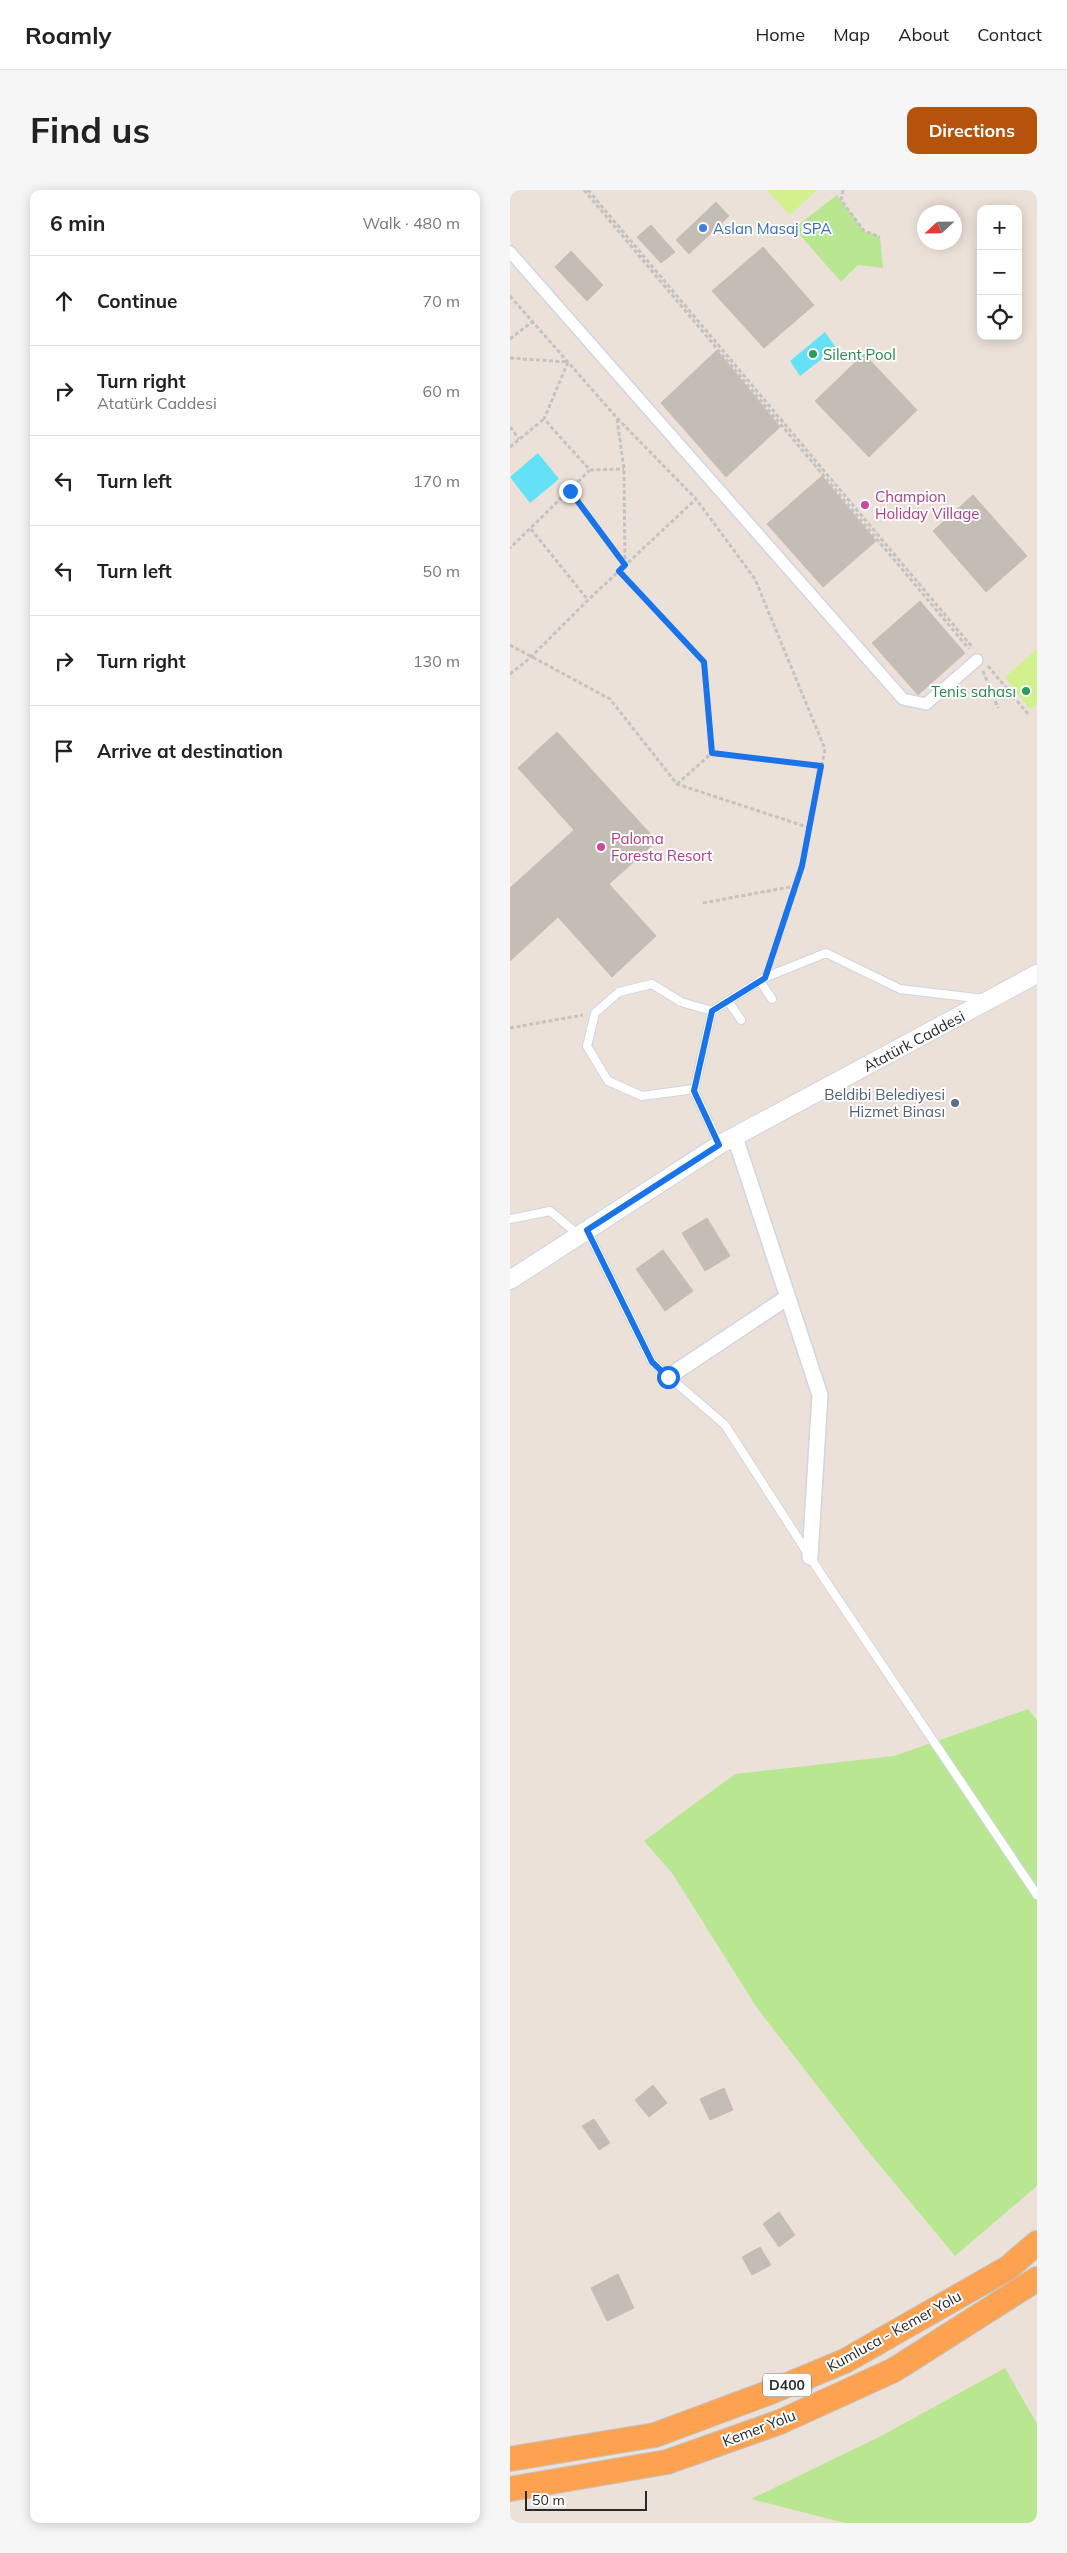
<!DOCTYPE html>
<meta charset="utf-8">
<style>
:root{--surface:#fff;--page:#f6f6f6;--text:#222;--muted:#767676;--line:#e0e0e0;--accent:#b45309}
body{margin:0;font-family:Mulish,sans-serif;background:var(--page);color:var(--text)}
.controls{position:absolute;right:15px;top:15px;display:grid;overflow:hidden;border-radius:10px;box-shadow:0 2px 12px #0003}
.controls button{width:45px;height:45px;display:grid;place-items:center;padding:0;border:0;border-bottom:1px solid var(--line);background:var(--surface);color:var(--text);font:25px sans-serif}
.compass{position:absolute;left:407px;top:15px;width:45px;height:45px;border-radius:50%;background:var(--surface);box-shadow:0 2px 12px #0003;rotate:248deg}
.scale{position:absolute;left:15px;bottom:12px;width:122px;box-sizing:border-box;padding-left:5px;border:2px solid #292929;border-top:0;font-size:14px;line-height:18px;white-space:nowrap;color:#292929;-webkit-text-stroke:4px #fff;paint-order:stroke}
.stop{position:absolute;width:15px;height:15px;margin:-11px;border:4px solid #1a73e8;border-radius:50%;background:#fff}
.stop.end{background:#1a73e8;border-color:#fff;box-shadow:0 1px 5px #0008}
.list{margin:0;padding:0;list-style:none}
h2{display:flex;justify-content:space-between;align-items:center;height:65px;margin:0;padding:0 20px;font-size:21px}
h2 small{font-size:16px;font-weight:400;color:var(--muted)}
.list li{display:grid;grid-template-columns:32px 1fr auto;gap:15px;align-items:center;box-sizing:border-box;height:90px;padding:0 20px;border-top:1px solid var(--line)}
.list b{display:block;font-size:19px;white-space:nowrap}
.list p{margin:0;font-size:16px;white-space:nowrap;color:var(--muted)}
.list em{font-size:16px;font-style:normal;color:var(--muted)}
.icon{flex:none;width:28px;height:28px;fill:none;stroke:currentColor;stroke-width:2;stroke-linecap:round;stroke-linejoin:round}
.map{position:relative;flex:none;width:527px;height:2333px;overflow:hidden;border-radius:10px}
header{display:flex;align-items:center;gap:30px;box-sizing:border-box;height:70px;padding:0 25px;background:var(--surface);border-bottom:1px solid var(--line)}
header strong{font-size:24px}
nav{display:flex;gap:28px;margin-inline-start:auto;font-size:18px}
.intro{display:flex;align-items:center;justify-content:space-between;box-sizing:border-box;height:120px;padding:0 30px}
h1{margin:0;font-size:35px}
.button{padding:12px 22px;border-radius:10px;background:var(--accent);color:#fff;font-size:18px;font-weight:700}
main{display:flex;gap:30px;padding:0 30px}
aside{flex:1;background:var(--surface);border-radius:10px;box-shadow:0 2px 12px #0003}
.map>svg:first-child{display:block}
</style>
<header>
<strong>Roamly</strong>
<nav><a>Home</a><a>Map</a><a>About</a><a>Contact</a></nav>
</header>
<div class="intro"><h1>Find us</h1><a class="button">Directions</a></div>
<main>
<aside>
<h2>6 min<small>Walk · 480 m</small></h2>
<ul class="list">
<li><svg class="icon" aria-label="ahead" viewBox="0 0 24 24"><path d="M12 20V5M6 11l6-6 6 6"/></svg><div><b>Continue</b></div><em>70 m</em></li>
<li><svg class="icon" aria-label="right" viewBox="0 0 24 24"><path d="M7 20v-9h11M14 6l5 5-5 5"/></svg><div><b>Turn right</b><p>Atatürk Caddesi</p></div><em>60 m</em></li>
<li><svg class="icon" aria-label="left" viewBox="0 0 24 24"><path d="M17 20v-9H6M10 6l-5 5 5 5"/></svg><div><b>Turn left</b></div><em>170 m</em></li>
<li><svg class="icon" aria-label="left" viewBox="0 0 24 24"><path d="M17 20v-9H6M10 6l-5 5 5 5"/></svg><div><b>Turn left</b></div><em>50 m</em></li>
<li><svg class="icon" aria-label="right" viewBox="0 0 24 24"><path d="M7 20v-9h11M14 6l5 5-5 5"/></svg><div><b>Turn right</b></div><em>130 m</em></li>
<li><svg class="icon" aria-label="arrive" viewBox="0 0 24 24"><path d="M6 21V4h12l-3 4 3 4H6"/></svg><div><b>Arrive at destination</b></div></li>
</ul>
</aside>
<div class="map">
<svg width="527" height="2333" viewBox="0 0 527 2333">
<rect width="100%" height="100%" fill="#ece1d9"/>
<!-- green -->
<path fill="#b9e791" d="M327 5 354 41 370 47 373 78 348 75 331 92 284 38Z
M518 1519 527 1530V1996L445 2066 357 1960 247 1818 162 1683 134 1651 225 1584 384 1566Z
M495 2178 527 2234V2333H335L241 2309 371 2246Z"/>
<!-- pitch -->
<path fill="#d2f08b" d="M257 0H307L280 25Z
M527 459V514L520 520 495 487Z"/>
<!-- water -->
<path fill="#63e2f7" d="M315 142 326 158 290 186 280 171Z
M28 263 49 289 20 313 0 287Z"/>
<!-- building -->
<path fill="#c4bdb5" stroke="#c7bdb3" d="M206 12 219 26 179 64 166 50Z
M141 35 165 62 151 73 127 47Z
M253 57 304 115 254 158 202 101Z
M61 61 93 95 77 111 45 77Z
M207 160 270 237 216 287 151 213Z
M354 164 407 220 359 267 305 211Z
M312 286 366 351 313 397 257 334Z
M463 305 517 366 476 402 423 341Z
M410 411 455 463 408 505 362 453Z
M47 542 147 651 99 694 146 746 102 787 48 727 0 771V698L64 640 8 578Z
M197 1028 220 1066 195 1081 172 1043Z
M153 1060 183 1101 155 1121 126 1079Z
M143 1895 157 1913 139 1927 125 1910Z
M214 1898 223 1920 200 1930 190 1909Z
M84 1929 100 1953 89 1960 72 1936Z
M269 2022 285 2045 269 2057 253 2034Z
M250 2057 261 2075 242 2085 232 2067Z
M108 2084 124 2118 97 2131 81 2098Z"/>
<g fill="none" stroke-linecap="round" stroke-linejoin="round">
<defs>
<path id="service" d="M250 791 262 809
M218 811 231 830
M184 899 132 906 98 891 77 856 85 823 109 802 142 794 171 812 202 821
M209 954 184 901 202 821 256 787 316 763 390 799 474 809
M0 1029 40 1021 69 1045
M77 1040 142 1172 215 1235 313 1387 527 1705"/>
<path id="pedestrian" d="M0 62 393 509 416 514 467 470"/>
<path id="minor" d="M225 947 310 1205 300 1367
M158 1187 278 1107"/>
<path id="tertiary" d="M0 1090 209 955 527 784"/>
<path id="trunk" d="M0 2269 145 2245 258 2203 335 2171 498 2078 527 2053
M0 2299 157 2272 270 2232 384 2180 527 2089"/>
</defs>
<!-- service casing -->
<use href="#service" stroke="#ced5e3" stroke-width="10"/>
<!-- pedestrian casing -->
<use href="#pedestrian" stroke="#ced5e3" stroke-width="14"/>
<!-- minor casing -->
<use href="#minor" stroke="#ced5e3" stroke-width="18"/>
<!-- tertiary casing -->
<use href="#tertiary" stroke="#ced5e3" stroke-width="20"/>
<!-- trunk casing -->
<use href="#trunk" stroke="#c3c3c3" stroke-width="26"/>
<!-- path -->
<path stroke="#c3c3c3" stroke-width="3" stroke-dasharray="4 2.5" stroke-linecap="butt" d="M74 0 459 459
M78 0 463 458
M333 0 331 10 354 41 370 47
M0 106 107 228 186 309 245 389 315 559 292 676 259 774
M0 149 23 131
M0 168 58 172 34 229 80 280 0 358
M107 229 114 279 115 374
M0 237 9 249
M0 257 34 229
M80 280 114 279
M60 301 115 375
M21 339 78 410
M109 381 194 472 202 563
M0 455 100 509 167 594 300 638
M478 476 518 524
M473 481 488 518
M0 484 20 468 78 410 186 309
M167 594 202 563 311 576
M193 713 285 696
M0 838 73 825"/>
<!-- service -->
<use href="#service" stroke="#fff" stroke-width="8"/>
<!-- pedestrian -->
<use href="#pedestrian" stroke="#fff" stroke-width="11"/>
<!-- minor -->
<use href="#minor" stroke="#fff" stroke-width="15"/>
<!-- tertiary -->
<use href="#tertiary" stroke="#fff" stroke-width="18"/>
<!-- trunk -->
<use href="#trunk" stroke="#fca250" stroke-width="24"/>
</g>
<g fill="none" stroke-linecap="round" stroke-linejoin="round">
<!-- route -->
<path stroke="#1a73e8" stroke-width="6" d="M60 301 115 375 109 381 194 472 202 563 311 576 292 676 255 788 202 821 184 901 209 955 77 1040 142 1172 158 1187"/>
</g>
<!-- markers -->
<circle fill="#3f7fe0" stroke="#fff" stroke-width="2" cx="193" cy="38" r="5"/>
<g fill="#2e9e5b" stroke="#fff" stroke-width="2">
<circle cx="303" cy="164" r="5"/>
<circle cx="516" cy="501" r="5"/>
</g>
<g fill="#d1479c" stroke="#fff" stroke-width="2">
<circle cx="355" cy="315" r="5"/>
<circle cx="91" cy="657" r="5"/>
</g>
<circle fill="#5c6f8a" stroke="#fff" stroke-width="2" cx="445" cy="913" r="5"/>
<g text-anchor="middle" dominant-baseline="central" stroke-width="4" stroke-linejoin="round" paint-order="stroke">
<!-- shield labels -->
<rect fill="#fff" stroke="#696969" stroke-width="1" x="253" y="2183.5" width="48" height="23" rx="4"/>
<g font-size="14" font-weight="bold" fill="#292929">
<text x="277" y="2195">D400</text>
</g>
<!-- shop labels -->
<g font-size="15" fill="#366cbe" stroke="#fff" text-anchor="start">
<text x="203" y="38">Aslan Masaj SPA</text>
</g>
<!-- leisure labels -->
<g font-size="15" fill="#27864d" stroke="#fff" text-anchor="start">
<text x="313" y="164">Silent Pool</text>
<text x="506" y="501" text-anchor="end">Tenis sahası</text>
</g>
<!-- hotel labels -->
<g font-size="15" fill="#b23c85" stroke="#fff" text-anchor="start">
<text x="365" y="306">Champion<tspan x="365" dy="17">Holiday Village</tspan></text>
<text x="101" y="648">Paloma<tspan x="101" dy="17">Foresta Resort</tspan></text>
</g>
<!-- street labels -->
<g font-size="15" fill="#292929" stroke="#fff">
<text transform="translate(404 851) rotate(-28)">Atatürk Caddesi</text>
<text transform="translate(384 2141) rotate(-29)">Kumluca - Kemer Yolu</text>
<text transform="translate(249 2238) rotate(-21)">Kemer Yolu</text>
</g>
<!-- service labels -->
<g font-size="15" fill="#4e5e75" stroke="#fff" text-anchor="end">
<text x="435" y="904">Beldibi Belediyesi<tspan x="435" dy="17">Hizmet Binası</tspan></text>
</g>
</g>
</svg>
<div class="controls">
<button>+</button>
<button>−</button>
<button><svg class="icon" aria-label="locate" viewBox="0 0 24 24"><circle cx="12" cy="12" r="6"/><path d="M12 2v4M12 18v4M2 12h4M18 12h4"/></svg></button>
</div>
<svg class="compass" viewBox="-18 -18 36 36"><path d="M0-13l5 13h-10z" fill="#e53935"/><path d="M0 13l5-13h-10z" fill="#767676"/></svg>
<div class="scale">50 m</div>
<div class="stop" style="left:158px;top:1187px"></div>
<div class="stop end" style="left:60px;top:301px"></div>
</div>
</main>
